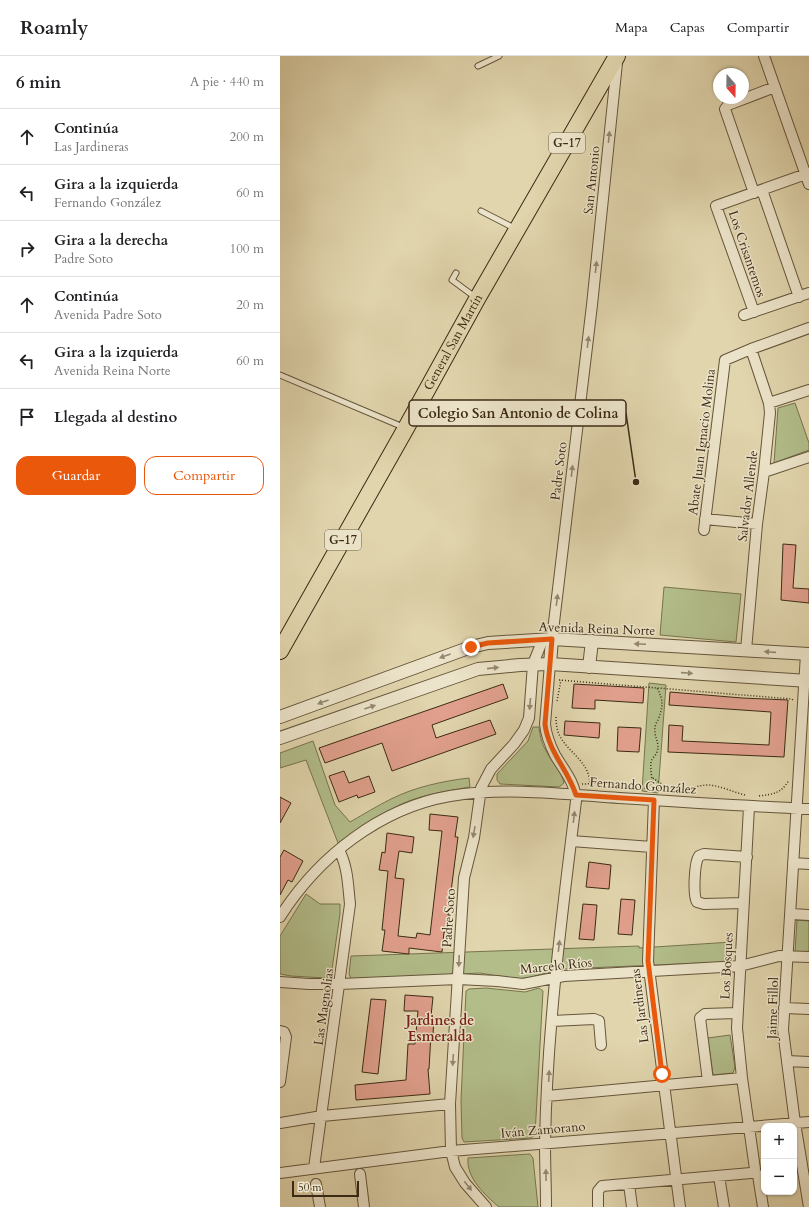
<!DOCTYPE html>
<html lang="es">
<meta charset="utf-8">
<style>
:root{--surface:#fff;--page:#f2f2f2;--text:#202124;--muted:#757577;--line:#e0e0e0;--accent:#ea580c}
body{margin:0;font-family:Cardo,serif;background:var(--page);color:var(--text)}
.controls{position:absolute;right:12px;bottom:12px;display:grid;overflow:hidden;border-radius:8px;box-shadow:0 1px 3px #0004}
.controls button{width:36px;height:36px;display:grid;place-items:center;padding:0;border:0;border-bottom:1px solid var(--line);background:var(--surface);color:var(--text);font:20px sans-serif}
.compass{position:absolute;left:433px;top:12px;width:36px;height:36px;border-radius:50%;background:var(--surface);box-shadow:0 1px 3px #0004;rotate:160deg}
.scale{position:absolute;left:12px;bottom:10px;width:67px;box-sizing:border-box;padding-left:4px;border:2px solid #3c2a14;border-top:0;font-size:11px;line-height:14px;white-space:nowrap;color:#3c2a14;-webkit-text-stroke:3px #ece4ca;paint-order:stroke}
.stop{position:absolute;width:12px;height:12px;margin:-9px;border:3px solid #ea580c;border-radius:50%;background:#fff}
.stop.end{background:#ea580c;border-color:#fff;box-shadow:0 1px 4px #0008}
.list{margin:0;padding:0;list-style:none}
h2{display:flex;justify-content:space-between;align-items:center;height:52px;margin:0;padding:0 16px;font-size:17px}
h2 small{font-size:13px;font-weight:400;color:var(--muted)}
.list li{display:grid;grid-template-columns:26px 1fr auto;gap:12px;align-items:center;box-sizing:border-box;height:56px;padding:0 16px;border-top:1px solid var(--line)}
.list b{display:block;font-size:15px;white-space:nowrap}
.list p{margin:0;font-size:13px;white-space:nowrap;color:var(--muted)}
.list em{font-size:13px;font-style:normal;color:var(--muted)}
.actions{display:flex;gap:8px;padding:12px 16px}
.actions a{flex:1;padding:9px 0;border:1px solid var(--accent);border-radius:12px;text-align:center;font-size:14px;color:var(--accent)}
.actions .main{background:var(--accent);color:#fff}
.icon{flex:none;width:22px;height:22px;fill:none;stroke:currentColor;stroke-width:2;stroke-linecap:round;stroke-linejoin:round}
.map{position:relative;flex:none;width:529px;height:1151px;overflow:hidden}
header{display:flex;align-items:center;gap:24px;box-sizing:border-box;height:56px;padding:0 20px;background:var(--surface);border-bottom:1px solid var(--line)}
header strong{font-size:19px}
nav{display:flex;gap:22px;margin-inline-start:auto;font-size:14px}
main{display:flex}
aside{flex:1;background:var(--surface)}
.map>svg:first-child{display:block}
</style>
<header>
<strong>Roamly</strong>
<nav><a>Mapa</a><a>Capas</a><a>Compartir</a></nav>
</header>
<main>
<aside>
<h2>6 min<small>A pie · 440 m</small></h2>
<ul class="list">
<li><svg class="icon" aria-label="ahead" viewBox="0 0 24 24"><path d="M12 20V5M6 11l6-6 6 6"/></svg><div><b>Continúa</b><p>Las Jardineras</p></div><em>200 m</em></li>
<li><svg class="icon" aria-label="left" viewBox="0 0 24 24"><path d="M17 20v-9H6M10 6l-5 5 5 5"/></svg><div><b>Gira a la izquierda</b><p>Fernando González</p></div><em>60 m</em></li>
<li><svg class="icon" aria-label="right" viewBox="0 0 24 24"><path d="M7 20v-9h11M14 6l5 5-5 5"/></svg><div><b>Gira a la derecha</b><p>Padre Soto</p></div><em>100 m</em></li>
<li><svg class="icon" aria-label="ahead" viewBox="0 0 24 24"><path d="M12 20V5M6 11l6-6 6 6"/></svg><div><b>Continúa</b><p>Avenida Padre Soto</p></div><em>20 m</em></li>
<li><svg class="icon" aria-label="left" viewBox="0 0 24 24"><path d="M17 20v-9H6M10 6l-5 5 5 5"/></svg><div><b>Gira a la izquierda</b><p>Avenida Reina Norte</p></div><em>60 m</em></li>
<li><svg class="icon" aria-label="arrive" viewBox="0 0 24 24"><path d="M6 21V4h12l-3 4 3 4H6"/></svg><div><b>Llegada al destino</b></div></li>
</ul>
<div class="actions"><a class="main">Guardar</a><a>Compartir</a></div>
</aside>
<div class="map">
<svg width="529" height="1151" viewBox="0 0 529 1151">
<rect width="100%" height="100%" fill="#e1d5ad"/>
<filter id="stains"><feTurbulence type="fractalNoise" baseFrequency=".005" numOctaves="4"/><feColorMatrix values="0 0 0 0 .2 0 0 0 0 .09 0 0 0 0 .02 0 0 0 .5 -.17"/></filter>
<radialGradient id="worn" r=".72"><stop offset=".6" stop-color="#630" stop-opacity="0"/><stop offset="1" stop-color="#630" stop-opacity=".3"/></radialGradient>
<!-- green -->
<path fill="#b2bd8a" stroke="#77744f" d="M515 347 529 387V394L494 407 498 352Z
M384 531 461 538 456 586 380 579Z
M369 627 386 629 378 737 362 735Z
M253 671H259C260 679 261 686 265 693 271 705 281 714 284 727L279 731 220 728 217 724V718L248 685Z
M33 685 55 749 70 766C84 758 97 750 111 743 135 731 163 725 189 722L190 731C168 735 145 738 124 747 101 757 79 773 58 787L26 704 0 712V697Z
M26 838 40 848H60V858L51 920 46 922 11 920 0 918V880Z
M517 864 529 865V898L515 897Z
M452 886 450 904 445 906 283 913 247 922 237 923 200 917 71 923 69 918 71 900 359 890V892Z
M206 932 245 936 259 932 263 935 255 1079 251 1082 184 1086 182 1082 181 1044 186 935 189 933Z
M450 979 455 1011 453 1017 433 1019 428 982Z
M250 1098 253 1102 258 1151H219C205 1139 186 1122 188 1102Z"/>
<!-- building -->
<path fill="#e1a08d" stroke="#3c2a14" d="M503 488 516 489 513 532 529 533V547L501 544Z
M223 628 228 642 152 669 156 682 210 664 216 678 112 715 102 687 45 707 39 692Z
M294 628 364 632 363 647 315 644V653L292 652Z
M390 636 462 642 508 644 504 701 388 696 389 669 403 670 402 685 489 689 491 656 389 649Z
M285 665 320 667 319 682 284 679Z
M338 671 361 672 359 696 337 695Z
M64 715 69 727 89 720 95 736 78 742 77 739 59 746 49 720Z
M0 741 11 747 0 767Z
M150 758 178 761 175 781H178L168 859H170L167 877 164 876 162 896 129 892V898L102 895 105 874H102L108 815 99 814 102 796 105 797 107 777 134 781 132 797 119 795 115 822 124 823 118 880 136 882 137 877 150 879 162 775 149 774Z
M4 794 23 805 12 826 8 824 0 839V801Z
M309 806 331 809 329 833 306 831Z
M341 843 355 844 352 879 338 878Z
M303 848 317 849 314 884 299 883Z
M125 939 153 941 151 960 154 961 153 978H151L149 1013H148L150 1038 76 1044 75 1029 126 1024 128 988H135L138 955H124Z
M91 943 106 944 98 1018 82 1016Z"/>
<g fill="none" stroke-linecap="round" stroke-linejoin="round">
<defs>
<path id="service" d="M198 10 219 0
M201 155 236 173
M176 217 172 224 195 241
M0 319 123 371"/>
<path id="minor" d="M484 0 529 128
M482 134 519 241
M474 137 445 53 448 49 495 31
M474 256 436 150 529 117
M464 259 529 237
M489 347 529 334
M484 416 529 401
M425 463 477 468
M424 474 445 304 471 293 529 272
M272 583 312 249 337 7
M466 594 477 468 484 416 490 357 489 347 471 293
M526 598 503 974 515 1067 529 1151
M374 744 368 905 400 1151
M291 785 372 791
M513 807 529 808
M464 847 424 848 417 846C413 840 414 807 419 800L424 798 467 801
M511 858 529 859
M0 861C38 801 100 752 170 740 225 731 283 738 339 742 402 746 466 750 529 753
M0 926 29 928H60L178 923 217 925 243 928 284 920 460 910 499 900 529 901
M504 952 529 953
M272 965 314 963 319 965 321 989
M0 975 4 976 6 981 0 1026
M507 1005 529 1006
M428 1025 420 962 425 958 457 957
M267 1040 462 1022
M0 1067 42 1060 170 1048
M34 1112 70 848C68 830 68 811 59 794
M473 1115 478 1119 483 1151
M0 1117 171 1095 529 1066
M80 1118 84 1151
M439 1120 444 1151
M36 1128 40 1151
M349 1128 352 1151
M206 1151 185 1127 175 1111 171 1095 170 1048 184 822 194 782 201 732 211 713 234 688 244 674 249 662 253 608 263 583
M266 1151C266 1130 265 1108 265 1087 267 972 282 858 296 745 296 727 283 713 275 699 270 689 266 679 265 668L270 608
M318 1151V1135L322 1130 471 1117 475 1113 462 1022 457 972 469 751"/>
<path id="tertiary" d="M270 608 272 583
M309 611 312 585
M0 661 191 591 208 587 272 583 529 598
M0 682 198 613 240 609 270 608 529 625"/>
<g id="primary">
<path id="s1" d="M0 595 126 372 197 243 337 0"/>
</g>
</defs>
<!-- service casing -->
<use href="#service" stroke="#65553a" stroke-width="7"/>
<!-- minor casing -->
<use href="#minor" stroke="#65553a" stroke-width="12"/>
<!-- tertiary casing -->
<use href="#tertiary" stroke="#65553a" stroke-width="14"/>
<!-- primary casing -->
<use href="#primary" stroke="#3c2a14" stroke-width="18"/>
<!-- path -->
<path stroke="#3c2a14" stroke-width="1.5" stroke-dasharray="1 2" stroke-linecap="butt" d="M279 624 512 643 513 644
M277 645 281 624
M276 661C276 668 277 676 281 682 292 700 310 706 310 730
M373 722C381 728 393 736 404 734 412 732 420 729 429 729 441 730 453 736 465 739
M302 728C311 728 321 726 330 727 344 730 359 736 373 730
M373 734C373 725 370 716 371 707 371 702 376 700 377 696 380 687 375 683 375 676 374 672 376 667 378 664 383 650 384 645 377 632
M479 740C493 738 501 738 509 724"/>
<!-- service -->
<use href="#service" stroke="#ece4ca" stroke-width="5"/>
<!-- minor -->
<use href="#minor" stroke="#ece4ca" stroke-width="10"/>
<!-- tertiary -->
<use href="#tertiary" stroke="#ece4ca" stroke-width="12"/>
<!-- primary -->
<use href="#primary" stroke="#e1d5ad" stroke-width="16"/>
</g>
<!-- one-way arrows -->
<defs><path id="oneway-solid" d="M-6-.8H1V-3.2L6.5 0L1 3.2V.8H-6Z"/></defs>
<g fill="#94876f">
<use href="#oneway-solid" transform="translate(329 81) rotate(-84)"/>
<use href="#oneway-solid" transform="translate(316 211) rotate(-84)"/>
<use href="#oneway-solid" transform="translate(308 286) rotate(-83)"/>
<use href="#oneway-solid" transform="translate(292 415) rotate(-83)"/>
<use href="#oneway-solid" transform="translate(277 544) rotate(-83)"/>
<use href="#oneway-solid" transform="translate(360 588) rotate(-177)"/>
<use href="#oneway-solid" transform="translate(490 596) rotate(-176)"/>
<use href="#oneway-solid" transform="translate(165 600) rotate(160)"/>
<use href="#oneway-solid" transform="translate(213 612) rotate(-6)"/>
<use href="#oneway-solid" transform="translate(407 617) rotate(4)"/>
<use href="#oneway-solid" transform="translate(43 646) rotate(160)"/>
<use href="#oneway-solid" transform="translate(250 648) rotate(95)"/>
<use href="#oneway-solid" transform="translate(90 651) rotate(-19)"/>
<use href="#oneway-solid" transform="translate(294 761) rotate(-83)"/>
<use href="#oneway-solid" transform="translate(194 776) rotate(100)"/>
<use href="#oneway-solid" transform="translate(279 890) rotate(-83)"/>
<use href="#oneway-solid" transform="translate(179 905) rotate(92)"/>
<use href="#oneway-solid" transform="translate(173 1004) rotate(94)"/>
<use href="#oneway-solid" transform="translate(269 1020) rotate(-87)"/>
<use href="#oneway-solid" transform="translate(266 1119) rotate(-91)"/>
<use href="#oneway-solid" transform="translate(188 1130) rotate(52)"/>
</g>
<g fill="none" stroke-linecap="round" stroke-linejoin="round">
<!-- route -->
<path stroke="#ea580c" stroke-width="5" d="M191 591 208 587 272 583 265 668C268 695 288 714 296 739L374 744 368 905 382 1018"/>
</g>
<g text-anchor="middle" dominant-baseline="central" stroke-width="3" stroke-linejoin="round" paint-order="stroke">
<!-- shield labels -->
<g fill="#ece4ca" stroke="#71624b" stroke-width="1">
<rect x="269" y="77" width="36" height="20" rx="3"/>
<rect x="45" y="474" width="36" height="20" rx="3"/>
</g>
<g font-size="12" font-weight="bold" fill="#3c2a14">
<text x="287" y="87">G-17</text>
<text x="63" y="484">G-17</text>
</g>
<!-- street labels -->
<g font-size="13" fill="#3c2a14" stroke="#ece4ca">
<text transform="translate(312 124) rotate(-84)">San Antonio</text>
<text transform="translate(467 198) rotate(71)">Los Crisantemos</text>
<text stroke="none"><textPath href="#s1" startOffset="354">General San Martín</textPath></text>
<text transform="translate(422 386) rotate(-83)">Abate Juan Ignacio Molina</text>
<text transform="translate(279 415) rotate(-83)">Padre Soto</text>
<text transform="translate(468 440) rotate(-83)">Salvador Allende</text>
<text transform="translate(317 573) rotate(2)">Avenida Reina Norte</text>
<text transform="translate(363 730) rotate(4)">Fernando González</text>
<text transform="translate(169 862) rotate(-86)">Padre Soto</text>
<text transform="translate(276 910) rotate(-6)">Marcelo Ríos</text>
<text transform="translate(447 910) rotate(-87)">Los Bosques</text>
<text transform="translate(360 950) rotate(-97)">Las Jardineras</text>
<text transform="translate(44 951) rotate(-82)">Las Magnolias</text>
<text transform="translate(493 952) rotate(-88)">Jaime Fillol</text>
<text transform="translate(263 1074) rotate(-5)">Iván Zamorano</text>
</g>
<!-- neighbourhood labels -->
<g font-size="14" font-weight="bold" fill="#7a1f14" stroke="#ece4ca">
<text x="160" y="964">Jardines de<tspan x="160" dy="16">Esmeralda</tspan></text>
</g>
</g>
<!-- callouts -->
<path fill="none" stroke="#3c2a14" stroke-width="1.5" d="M356 426L346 357"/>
<circle fill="#3c2a14" stroke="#ece4ca" stroke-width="1.5" cx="356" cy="426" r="4"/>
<rect fill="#ece4ca" stroke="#3c2a14" stroke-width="1.5" x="129" y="344" width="217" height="26" rx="4"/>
<g font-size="14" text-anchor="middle" font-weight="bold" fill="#3c2a14">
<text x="238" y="362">Colegio San Antonio de Colina</text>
</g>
<rect width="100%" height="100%" filter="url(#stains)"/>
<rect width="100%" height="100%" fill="url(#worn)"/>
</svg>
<div class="controls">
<button>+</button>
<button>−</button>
</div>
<svg class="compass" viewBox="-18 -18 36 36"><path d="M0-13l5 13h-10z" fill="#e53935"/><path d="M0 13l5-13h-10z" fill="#757577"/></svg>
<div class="scale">50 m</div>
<div class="stop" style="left:382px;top:1018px"></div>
<div class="stop end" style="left:191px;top:591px"></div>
</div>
</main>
